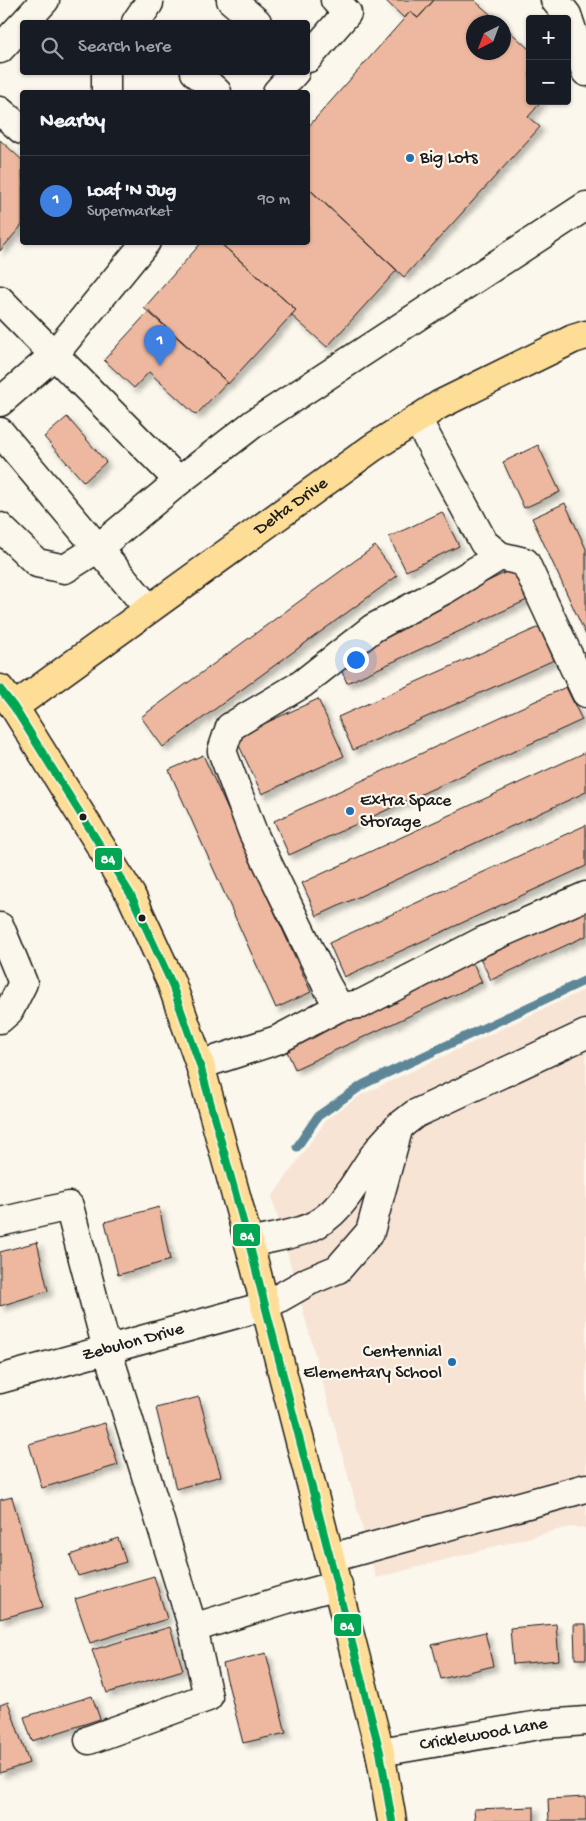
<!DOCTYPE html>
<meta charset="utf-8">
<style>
:root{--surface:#171b24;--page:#20242c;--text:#f1f3f6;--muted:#9ea1a6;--line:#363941;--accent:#ea580c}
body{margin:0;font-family:"Gochi Hand",sans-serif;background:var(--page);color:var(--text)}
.controls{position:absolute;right:15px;top:15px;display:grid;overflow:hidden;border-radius:5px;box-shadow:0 1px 4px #0004}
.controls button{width:45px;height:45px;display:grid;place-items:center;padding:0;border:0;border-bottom:1px solid var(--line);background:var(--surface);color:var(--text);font:25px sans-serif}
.compass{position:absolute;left:466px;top:15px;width:45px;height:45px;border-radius:50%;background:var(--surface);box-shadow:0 1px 4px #0004;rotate:222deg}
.you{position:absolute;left:355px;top:659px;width:18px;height:18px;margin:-12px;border:4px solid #fff;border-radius:50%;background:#1a73e8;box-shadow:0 0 0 8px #1a73e833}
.badge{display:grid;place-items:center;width:32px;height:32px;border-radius:50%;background:var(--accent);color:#fff;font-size:16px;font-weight:700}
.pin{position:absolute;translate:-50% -41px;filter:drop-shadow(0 1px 2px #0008)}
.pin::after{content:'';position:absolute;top:26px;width:18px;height:15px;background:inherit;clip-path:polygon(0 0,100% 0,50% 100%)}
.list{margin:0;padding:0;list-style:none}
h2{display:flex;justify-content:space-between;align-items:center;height:65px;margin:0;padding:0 20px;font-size:21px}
h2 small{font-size:16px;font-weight:400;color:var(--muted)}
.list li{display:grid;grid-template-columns:32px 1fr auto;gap:15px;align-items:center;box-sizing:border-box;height:90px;padding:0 20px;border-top:1px solid var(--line)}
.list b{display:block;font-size:19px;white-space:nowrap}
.list p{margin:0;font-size:16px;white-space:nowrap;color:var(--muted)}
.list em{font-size:16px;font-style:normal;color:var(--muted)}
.icon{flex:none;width:28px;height:28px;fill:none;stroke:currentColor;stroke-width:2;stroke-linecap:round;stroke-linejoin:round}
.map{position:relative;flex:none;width:586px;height:1821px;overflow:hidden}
.search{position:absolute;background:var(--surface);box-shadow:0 1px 4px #0004;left:20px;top:20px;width:290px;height:55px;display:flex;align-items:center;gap:12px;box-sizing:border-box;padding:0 18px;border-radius:5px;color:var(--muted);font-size:19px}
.panel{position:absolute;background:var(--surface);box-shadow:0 1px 4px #0004;left:20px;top:90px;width:290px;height:155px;border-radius:5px}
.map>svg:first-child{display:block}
</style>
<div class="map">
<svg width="586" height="1821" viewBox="0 0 586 1821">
<defs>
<filter id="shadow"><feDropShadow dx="4.5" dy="4.5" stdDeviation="2.5" flood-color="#0004"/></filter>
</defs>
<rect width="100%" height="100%" fill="#fbf7ec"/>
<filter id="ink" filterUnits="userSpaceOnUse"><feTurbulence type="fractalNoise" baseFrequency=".02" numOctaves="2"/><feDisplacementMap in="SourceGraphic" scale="10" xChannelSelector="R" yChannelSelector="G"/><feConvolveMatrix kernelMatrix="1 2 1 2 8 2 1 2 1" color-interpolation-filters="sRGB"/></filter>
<g filter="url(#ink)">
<!-- built -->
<path fill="#f7e4d5" d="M586 989V1528L569 1527 376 1578 272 1197 327 1119 361 1095Z"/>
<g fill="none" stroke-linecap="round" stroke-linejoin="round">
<!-- stream -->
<path stroke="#5d8798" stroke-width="9" d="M297 1147 318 1116 364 1084 586 980"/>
</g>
<!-- building -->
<path fill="#edb89f" stroke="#1c1c1c" filter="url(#shadow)" d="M385 0H434L418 18 410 12 404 18Z
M434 0H474L499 22H474V52H504V26L530 50V101H542L528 117 540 127 404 277 308 188V127L410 12 418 18Z
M0 140 22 160V225L0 251Z
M308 188 397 270 327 347 291 315 296 310 219 242H308Z
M202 242H219L296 310 228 384 227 382 144 308Z
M149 311 227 382 196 415 149 372 134 388 104 360Z
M67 417 106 462 84 482 44 437Z
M538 445 560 492 524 508 503 462Z
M565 503 586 549V635L532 518Z
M442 512 459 546 406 571 389 537Z
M375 546 397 576 163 747 141 717Z
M513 569 527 600 347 683 341 669 401 623Z
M539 627 554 660 353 750 338 717Z
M566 687 582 720 289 855 274 821Z
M318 699 344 756 262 794 235 737Z
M586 752V792L317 916 302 883Z
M203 755 311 992 276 1008 169 770Z
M586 825V866L344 977 329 943Z
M586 908V936L491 980 480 958Z
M472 961 482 982 295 1069 285 1047Z
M159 1207 170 1260 118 1275 105 1222Z
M37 1242 48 1291 0 1306V1252Z
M199 1397 221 1476 176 1489 156 1408Z
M105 1423 118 1465 42 1488 29 1444Z
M12 1497 43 1607 0 1619V1500Z
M118 1538 126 1562 78 1576 70 1555Z
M154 1576 167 1619 90 1643 75 1599Z
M556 1624 559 1660 513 1664 510 1628Z
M574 1624H586V1659H575Z
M170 1627 183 1670 107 1693 92 1650Z
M485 1632 493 1666 441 1679 432 1645Z
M266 1653 286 1733 243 1743 223 1664Z
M92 1696 100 1719 32 1741 24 1717Z
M8 1702 29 1763 0 1773V1705Z
M586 1797V1821H549L548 1799Z
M534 1807V1821H475L474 1809Z"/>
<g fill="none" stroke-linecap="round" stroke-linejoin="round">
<defs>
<g id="minor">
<path d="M231 0 257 22"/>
<path d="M555 0 567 15 586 72"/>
<path d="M25 22 45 0"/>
<path d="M136 22 149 3"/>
<path d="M0 49 22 25"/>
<path d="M308 58 347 13 335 0"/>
<path d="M106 72V92"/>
<path d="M195 72 217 92"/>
<path d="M277 92 295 72"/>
<path d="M0 111 22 130"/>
<path d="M0 300 179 481"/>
<path d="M0 402 53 356 146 242"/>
<path d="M417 419 484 543 500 556 525 562 586 693"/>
<path d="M0 432 149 609"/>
<path d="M0 527 37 563 65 569 98 548 179 481 253 424 586 206"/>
<path d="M500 556 446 589 373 628 302 684 230 727 222 751 253 833 327 986 339 1007 361 1004 483 941 586 896"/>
<path d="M0 927 23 983 9 1011 0 1019"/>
<path d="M200 1065 277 1040 339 1007"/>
<path d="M0 1222 69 1206 107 1349 193 1628 287 1599 338 1585"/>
<path d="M249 1243C268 1238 290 1236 309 1228 340 1215 354 1184 372 1158 384 1141 398 1126 415 1114L586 1034"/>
<path id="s1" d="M0 1379 265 1306 309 1281 338 1269 370 1232 399 1126"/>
<path d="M331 1558 586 1488"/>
<path d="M89 1740 208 1697 193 1628"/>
<path id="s2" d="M380 1752 545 1724 586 1721"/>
</g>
<g id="major">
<path d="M0 689 14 707 131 895 171 982 200 1065 249 1243 380 1752 392 1821"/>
<path id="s3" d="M14 707 372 448 439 405 573 339 586 335"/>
</g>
</defs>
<!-- minor casing -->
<use href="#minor" stroke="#1c1c1c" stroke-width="31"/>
<!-- major casing -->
<use href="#major" stroke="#1c1c1c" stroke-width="31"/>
<!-- minor -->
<use href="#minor" stroke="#fbf7ec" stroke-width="28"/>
<!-- major -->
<use href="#major" stroke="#fedd96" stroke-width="28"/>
<defs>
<path id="bus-1" d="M0 689 14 707 131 895 171 982 200 1065 249 1243 380 1752 392 1821"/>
</defs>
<!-- bus-1 casing -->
<use href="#bus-1" stroke="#fbf7ec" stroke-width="11"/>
<!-- bus-1 -->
<use href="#bus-1" stroke="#00a651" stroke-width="8"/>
</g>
</g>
<!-- markers -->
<g fill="#1f6fb2" stroke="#fbf7ec" stroke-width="2">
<circle cx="410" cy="158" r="5"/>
<circle cx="350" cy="811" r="5"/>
<circle cx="452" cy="1362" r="5"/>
</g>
<g fill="#1c1c1c" stroke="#fbf7ec" stroke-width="2">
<circle cx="83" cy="817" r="4.5"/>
<circle cx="142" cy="918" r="4.5"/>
</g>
<g text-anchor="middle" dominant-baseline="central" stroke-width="4.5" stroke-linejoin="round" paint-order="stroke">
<!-- poi labels -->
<g font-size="18" fill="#1c1c1c" stroke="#fbf7ec" text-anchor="start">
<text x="420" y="158">Big Lots</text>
<text x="360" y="801">Extra Space<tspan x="360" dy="21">Storage</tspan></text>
<text x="442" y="1352" text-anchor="end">Centennial<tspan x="442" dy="21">Elementary School</tspan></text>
</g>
<!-- street labels -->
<g font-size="18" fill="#1c1c1c" stroke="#fbf7ec">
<text stroke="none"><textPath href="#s3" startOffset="342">Delta Drive</textPath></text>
<text stroke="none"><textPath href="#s1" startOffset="138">Zebulon Drive</textPath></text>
<text stroke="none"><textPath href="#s2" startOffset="105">Cricklewood Lane</textPath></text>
</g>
</g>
<g stroke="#fbf7ec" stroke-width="2">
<rect x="94" y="847" width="29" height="24" rx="5" fill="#00a651"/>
<rect x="232" y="1223" width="29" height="24" rx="5" fill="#00a651"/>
<rect x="333" y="1613" width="29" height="24" rx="5" fill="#00a651"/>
</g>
<g font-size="14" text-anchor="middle" font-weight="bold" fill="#fff">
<text x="108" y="863">84</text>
<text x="247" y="1240">84</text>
<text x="347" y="1630">84</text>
</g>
</svg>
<div class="controls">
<button>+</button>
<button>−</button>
</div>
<svg class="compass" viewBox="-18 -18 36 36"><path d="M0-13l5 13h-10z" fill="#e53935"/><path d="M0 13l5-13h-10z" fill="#9ea1a6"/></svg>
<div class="you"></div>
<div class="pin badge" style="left:160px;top:366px;background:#3f7fe0">1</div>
<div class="search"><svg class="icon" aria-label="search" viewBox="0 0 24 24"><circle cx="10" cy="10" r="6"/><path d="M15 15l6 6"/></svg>Search here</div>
<section class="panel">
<h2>Nearby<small></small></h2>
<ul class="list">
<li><span class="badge" style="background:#3f7fe0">1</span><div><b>Loaf 'N Jug</b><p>Supermarket</p></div><em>90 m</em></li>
</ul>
</section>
</div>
